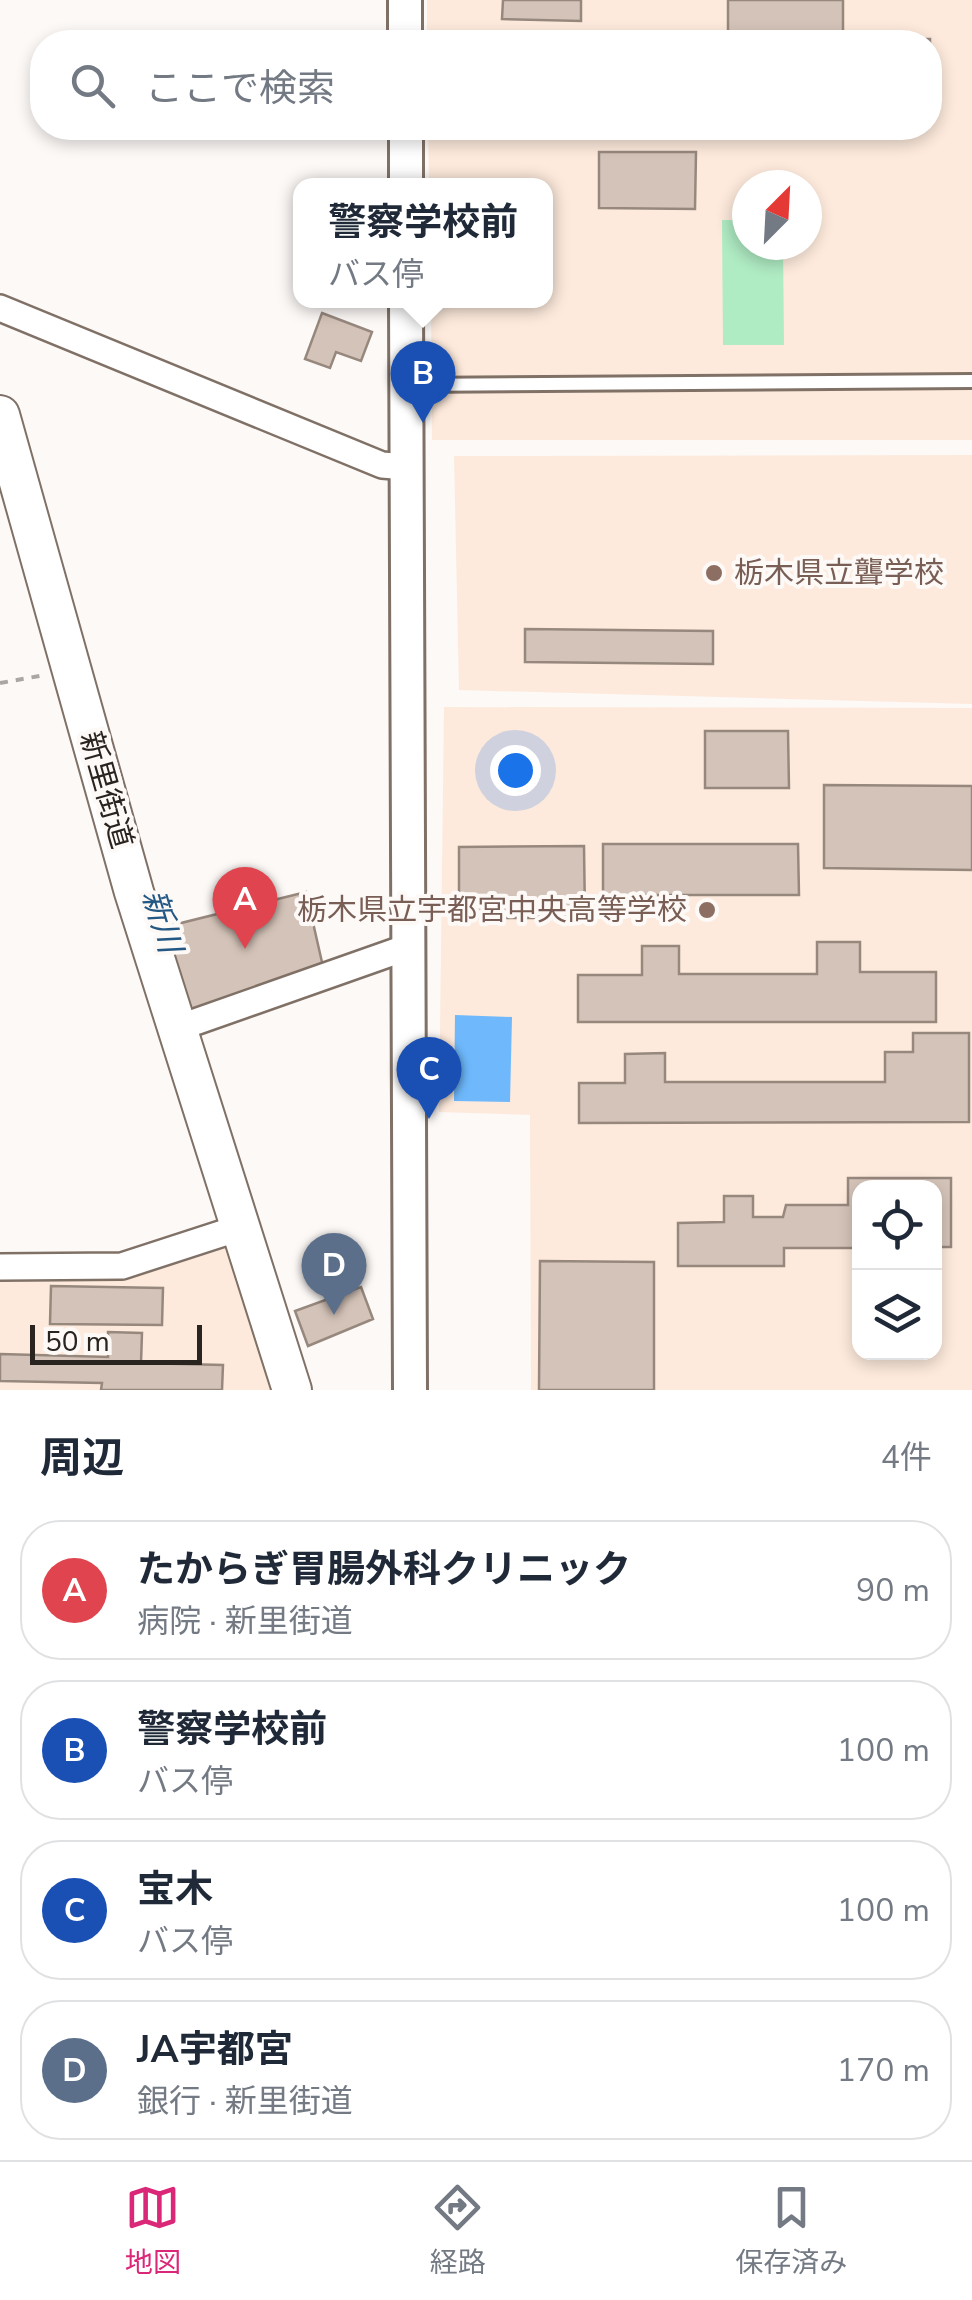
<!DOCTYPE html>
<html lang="ja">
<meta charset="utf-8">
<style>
:root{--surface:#fff;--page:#f6f6f7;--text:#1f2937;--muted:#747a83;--line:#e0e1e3;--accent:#db2777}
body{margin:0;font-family:"Nunito Sans","Noto Sans JP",sans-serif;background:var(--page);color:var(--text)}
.controls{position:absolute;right:30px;bottom:30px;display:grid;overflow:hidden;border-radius:20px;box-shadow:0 5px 15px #0003}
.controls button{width:90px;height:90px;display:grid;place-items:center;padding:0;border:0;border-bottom:2px solid var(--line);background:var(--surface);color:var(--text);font:50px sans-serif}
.compass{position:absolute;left:732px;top:170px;width:90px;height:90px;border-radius:50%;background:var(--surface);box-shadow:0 5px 15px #0003;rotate:24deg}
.scale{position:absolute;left:30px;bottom:25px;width:172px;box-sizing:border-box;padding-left:10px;border:5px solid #2a2420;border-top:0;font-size:28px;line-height:35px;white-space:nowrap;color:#2a2420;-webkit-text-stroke:8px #fdf9f7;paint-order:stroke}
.you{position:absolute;left:515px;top:770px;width:35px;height:35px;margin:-25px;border:8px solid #fff;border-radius:50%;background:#1a73e8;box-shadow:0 0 0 15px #1a73e833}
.badge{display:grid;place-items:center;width:65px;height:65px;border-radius:50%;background:var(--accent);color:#fff;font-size:32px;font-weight:700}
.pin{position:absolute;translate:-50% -82px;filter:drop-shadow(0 2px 5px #0008)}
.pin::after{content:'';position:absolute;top:52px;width:35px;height:30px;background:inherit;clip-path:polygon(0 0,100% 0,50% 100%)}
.popup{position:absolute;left:293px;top:178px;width:260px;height:130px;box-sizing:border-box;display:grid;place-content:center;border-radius:20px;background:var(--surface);filter:drop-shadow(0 2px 8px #0005);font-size:32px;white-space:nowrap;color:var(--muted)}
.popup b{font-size:38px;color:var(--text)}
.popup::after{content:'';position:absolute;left:50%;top:100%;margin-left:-20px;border:20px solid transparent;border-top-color:var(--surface)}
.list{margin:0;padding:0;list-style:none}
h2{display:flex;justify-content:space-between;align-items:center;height:130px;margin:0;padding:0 40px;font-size:42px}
h2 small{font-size:32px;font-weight:400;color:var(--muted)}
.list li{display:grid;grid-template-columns:65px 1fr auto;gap:30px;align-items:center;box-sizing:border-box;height:140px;margin:0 20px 20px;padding:0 20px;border:2px solid var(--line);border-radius:40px}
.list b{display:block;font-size:38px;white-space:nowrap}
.list p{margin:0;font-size:32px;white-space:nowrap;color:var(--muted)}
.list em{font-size:32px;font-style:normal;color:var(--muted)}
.icon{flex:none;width:55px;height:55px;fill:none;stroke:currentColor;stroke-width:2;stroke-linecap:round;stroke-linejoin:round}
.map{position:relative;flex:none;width:972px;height:1390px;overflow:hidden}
.search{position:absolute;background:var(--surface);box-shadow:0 5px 15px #0003;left:30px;right:30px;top:30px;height:110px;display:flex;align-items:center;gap:25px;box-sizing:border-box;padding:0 35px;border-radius:40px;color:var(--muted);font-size:38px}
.sheet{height:770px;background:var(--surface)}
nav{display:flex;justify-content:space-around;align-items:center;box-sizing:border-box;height:140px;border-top:2px solid var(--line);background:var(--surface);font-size:28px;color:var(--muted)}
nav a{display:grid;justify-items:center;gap:5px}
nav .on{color:var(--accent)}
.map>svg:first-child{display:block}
</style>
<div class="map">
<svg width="972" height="1390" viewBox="0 0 972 1390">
<rect width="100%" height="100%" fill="#fdf9f7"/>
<!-- built -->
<path fill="#fdeadc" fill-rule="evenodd" d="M427 0H972V440H432L431 301 546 300V185H429L428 128H930V42H427ZM747 185H807V245H747Z
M972 455V704L459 690 454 456Z
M444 707 972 708V1390H531L530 1115 439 1112ZM860 1188H934V1352H860Z
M233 1246 272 1390H0V1278L128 1279Z"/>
<!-- green -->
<path fill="#afebc3" d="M722 220H747V245H783L784 345H723Z"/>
<!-- water -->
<path fill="#6eb8fb" d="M455 1015 512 1017 510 1102 454 1101Z"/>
<!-- building -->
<path fill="#d4c3b8" stroke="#97887e" stroke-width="2.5" d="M503 0H581V21L502 19Z
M728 0H843V39H930V102V42H728Z
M599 152H696L695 209 599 208Z
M322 313 372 332 361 361 336 352 330 368 305 359Z
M525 629 713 631V664L525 662Z
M705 731H788L789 788H705Z
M824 785 972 786V870L824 868Z
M603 844H798L799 895H603Z
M584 846 585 918H459V847Z
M306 892 324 971 188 1018 165 927Z
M817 942H860V972H936V1022H578V975H642V946H679V974H817Z
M913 1033H969V1122L579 1123V1083H625V1054L665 1053V1082H885V1052H913Z
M848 1178H951V1247H934V1188H860V1248H784V1266H678V1223L724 1222V1196H753V1217H783L786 1205H848Z
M540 1261 654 1262V1390H539Z
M51 1286 163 1288 162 1325 50 1324Z
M361 1287 373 1319 308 1346 295 1311Z
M108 1332 142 1333 141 1363 223 1365 222 1390H101L102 1383 0 1381V1354L108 1357Z"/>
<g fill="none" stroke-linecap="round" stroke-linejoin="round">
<defs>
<path id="lane" d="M409 385 972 381"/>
<path id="street" d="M0 308 382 465 407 467
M178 1028 408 947
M0 1267 122 1266 242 1227"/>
<path id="secondary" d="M405 0V42
M406 128V185
M406 300 410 1390"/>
<path id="primary" d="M0 415 134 892 292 1390"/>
</defs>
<!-- lane casing -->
<use href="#lane" stroke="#807167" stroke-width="18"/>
<!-- street casing -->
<use href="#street" stroke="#807167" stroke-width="30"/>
<!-- secondary casing -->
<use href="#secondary" stroke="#807167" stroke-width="38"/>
<!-- primary casing -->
<use href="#primary" stroke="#807167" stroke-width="42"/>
<!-- path -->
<path stroke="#aba6a3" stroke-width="4" stroke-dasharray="8 8" stroke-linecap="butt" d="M0 683 45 675"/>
<!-- lane -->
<use href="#lane" stroke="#fff" stroke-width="12"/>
<!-- street -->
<use href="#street" stroke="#fff" stroke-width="25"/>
<!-- secondary -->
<use href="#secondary" stroke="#fff" stroke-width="32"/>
<!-- primary -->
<use href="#primary" stroke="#fff" stroke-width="38"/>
</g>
<!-- markers -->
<g fill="#8d6e63" stroke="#fdf9f7" stroke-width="4">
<circle cx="714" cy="573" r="10"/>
<circle cx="707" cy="910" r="10"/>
</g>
<g text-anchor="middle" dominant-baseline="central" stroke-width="8" stroke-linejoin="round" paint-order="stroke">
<!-- education labels -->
<g font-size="30" fill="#785e54" stroke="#fdf9f7" text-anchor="start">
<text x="734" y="573">栃木県立聾学校</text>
<text x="687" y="910" text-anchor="end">栃木県立宇都宮中央高等学校</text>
</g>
<!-- street labels -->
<g font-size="30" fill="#2a2420" stroke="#fdf9f7">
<text transform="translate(106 790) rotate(74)">新里街道</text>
</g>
<!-- water labels -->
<g font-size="32" font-style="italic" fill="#245884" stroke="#fdf9f7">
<text transform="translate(162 921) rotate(73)">新川</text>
</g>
</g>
</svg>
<div class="controls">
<button><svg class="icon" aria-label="locate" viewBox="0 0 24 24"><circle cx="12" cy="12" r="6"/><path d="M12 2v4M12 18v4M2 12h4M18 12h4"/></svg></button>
<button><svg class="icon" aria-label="layers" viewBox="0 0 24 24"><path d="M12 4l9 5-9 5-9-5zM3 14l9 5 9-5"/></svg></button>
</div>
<svg class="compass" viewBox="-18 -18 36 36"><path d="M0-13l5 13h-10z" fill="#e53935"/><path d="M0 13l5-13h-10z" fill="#747a83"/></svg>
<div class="scale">50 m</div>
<div class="you"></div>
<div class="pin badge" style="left:245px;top:949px;background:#e0444e">A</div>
<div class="pin badge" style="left:423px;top:423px;background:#1a4fb4">B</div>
<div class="popup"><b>警察学校前</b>バス停</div>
<div class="pin badge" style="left:429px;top:1119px;background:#1a4fb4">C</div>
<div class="pin badge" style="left:334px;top:1315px;background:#5c6f8a">D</div>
<div class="search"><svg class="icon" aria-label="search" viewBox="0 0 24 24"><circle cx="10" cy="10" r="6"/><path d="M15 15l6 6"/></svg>ここで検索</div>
</div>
<section class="sheet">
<h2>周辺<small>4件</small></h2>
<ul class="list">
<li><span class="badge" style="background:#e0444e">A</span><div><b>たからぎ胃腸外科クリニック</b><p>病院 · 新里街道</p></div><em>90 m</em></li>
<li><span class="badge" style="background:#1a4fb4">B</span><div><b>警察学校前</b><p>バス停</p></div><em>100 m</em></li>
<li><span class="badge" style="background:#1a4fb4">C</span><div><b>宝木</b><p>バス停</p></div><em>100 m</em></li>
<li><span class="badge" style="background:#5c6f8a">D</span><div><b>JA宇都宮</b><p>銀行 · 新里街道</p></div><em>170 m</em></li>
</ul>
</section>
<nav>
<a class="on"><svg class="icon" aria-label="map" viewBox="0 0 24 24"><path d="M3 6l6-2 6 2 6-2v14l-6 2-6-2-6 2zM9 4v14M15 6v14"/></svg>地図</a>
<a><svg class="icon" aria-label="directions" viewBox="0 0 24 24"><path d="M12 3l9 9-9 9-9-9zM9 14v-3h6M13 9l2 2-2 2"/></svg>経路</a>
<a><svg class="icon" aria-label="saved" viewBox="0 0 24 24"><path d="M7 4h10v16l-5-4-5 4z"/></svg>保存済み</a>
</nav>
